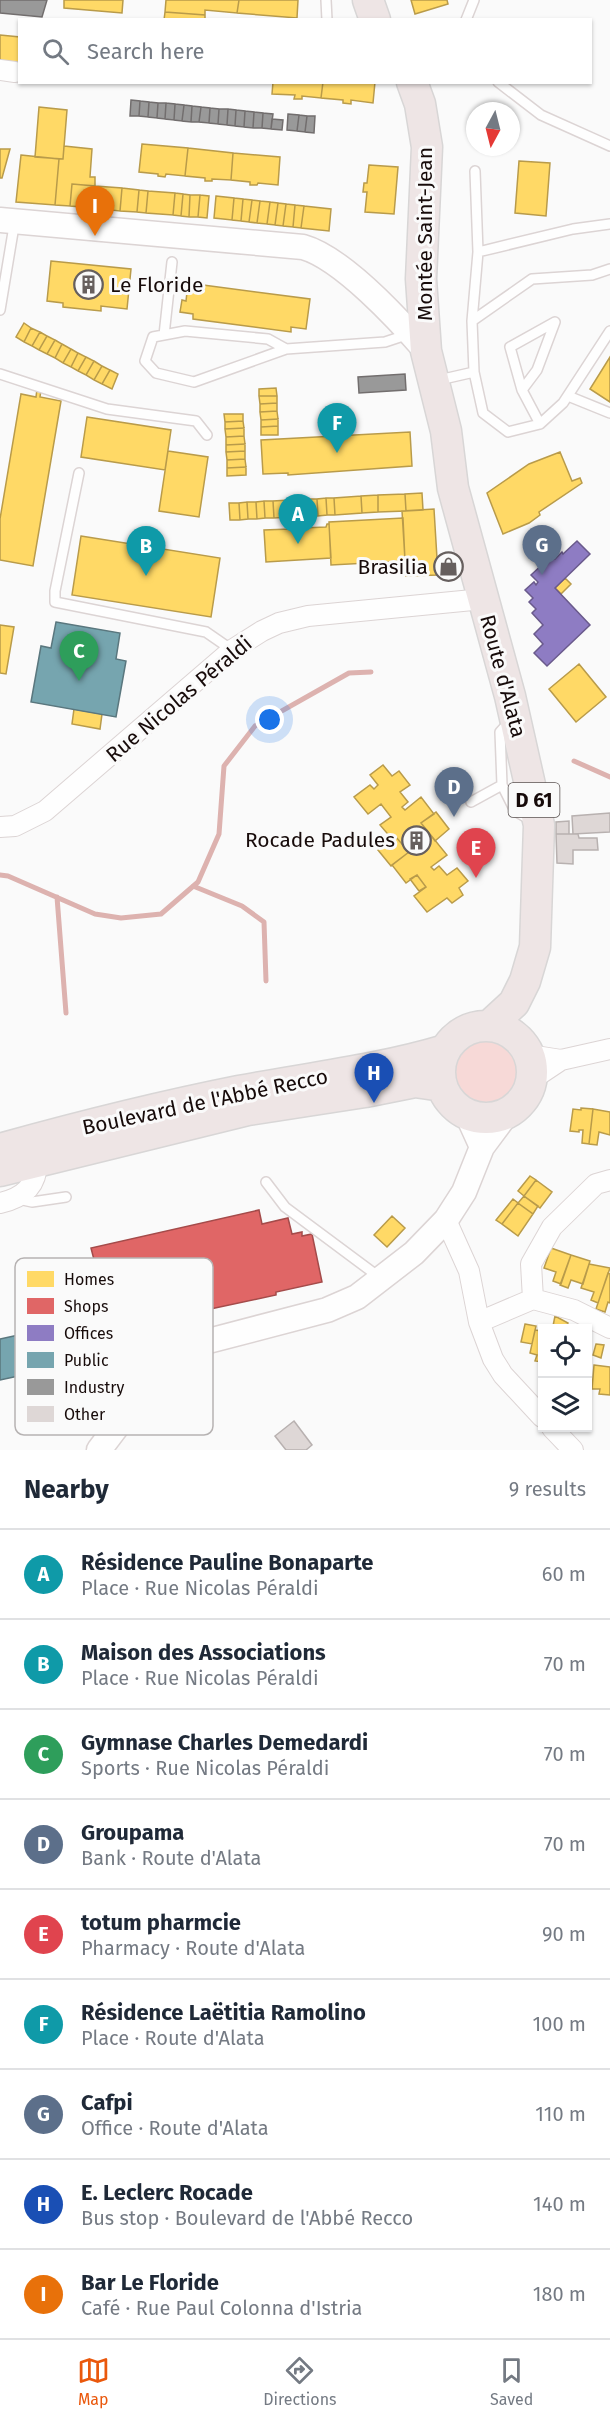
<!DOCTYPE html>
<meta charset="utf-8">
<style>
:root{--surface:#fff;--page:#f2f2f3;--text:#1f2937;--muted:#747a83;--line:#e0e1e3;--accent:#ea580c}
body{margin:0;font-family:"Fira Sans",sans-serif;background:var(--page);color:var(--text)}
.controls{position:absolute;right:18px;bottom:18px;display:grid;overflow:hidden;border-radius:0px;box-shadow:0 2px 4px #0004}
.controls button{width:54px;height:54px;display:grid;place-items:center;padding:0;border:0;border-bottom:2px solid var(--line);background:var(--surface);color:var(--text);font:30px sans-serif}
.compass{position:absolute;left:466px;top:102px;width:54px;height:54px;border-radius:50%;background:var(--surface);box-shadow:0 2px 4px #0004;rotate:187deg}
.you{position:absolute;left:270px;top:720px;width:21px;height:21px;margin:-15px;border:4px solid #fff;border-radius:50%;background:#1a73e8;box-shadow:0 0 0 9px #1a73e833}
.badge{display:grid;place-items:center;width:39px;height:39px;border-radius:50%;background:var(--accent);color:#fff;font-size:20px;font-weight:700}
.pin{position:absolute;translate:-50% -50px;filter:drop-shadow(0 2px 3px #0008)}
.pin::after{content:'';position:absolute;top:32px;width:21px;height:18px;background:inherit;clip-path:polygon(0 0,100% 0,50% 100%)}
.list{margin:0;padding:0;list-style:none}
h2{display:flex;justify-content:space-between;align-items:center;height:78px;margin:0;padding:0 24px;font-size:26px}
h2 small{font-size:20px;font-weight:400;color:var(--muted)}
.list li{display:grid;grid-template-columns:39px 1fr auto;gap:18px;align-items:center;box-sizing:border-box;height:90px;padding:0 24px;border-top:2px solid var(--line)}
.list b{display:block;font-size:22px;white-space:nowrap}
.list p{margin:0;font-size:20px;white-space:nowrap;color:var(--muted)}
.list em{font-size:20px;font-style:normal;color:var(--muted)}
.icon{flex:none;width:33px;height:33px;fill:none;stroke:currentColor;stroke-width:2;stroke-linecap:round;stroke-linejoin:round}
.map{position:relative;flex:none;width:610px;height:1450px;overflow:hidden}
.search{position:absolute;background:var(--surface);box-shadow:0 2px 4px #0004;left:18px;right:18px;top:18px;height:66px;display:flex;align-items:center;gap:15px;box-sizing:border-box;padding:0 21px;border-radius:0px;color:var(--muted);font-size:22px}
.sheet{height:888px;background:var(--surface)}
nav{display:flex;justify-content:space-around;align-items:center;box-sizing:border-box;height:84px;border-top:2px solid var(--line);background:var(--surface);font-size:16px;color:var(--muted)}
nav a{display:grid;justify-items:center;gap:3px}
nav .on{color:var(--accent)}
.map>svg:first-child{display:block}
</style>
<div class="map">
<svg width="610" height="1450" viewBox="0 0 610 1450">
<rect width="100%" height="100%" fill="#fafafa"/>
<!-- green -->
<path fill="#f7d9d7" d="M453 1072a34 34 0 1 1 68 0a34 34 0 1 1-68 0Z"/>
<!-- homes -->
<path fill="#ffd966" stroke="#b99b4a" stroke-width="1.5" d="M64 0H123L122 13 64 8Z
M166 0H239L237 13 205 10V15L165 12Z
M239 0H298L297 18 237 13Z
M411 0H447L448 4 415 14Z
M165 12 205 15V20H164Z
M0 35 20 37V67L0 65Z
M273 82H323L321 98 302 96V99H294L295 95 272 94Z
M323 82H375L373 103 351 100V104L343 103V100L321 98Z
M39 107 67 110 63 159 35 157Z
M142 144 188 148 185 176 166 174 165 177 158 176V174L139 172Z
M64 146 92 149 90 177H95V186L72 184 70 206 55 205 59 159H63Z
M188 148 233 153 231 180 212 179V181H205V178L185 176Z
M0 149H10L2 178H0Z
M233 153 280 157 278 185 258 183 257 185H250V182L231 180Z
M21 155 59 159 55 205 16 202Z
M519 161 550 163 546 216 515 213Z
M369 165 398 167 394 214 365 212 367 192H363L364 183H367Z
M72 184 95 186 93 208 70 206Z
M95 186 122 188 120 211 93 208Z
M122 188 139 190 137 212 120 211Z
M139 190 148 191 146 213 137 212Z
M148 191 175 193 173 215 146 213Z
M175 193 183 194 181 216 173 215Z
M183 194 190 195 189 217 181 216Z
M190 195H200L198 217H189Z
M200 195 209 196 207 218 198 217Z
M216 196 234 198 232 220 214 218Z
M234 198 243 199 241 221 232 220Z
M243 199 252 200 249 222 241 221Z
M252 200 260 201 257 223 249 222Z
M260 201 270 202 267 224 257 223Z
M270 202 278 203 275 225 267 224Z
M278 203 286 204 283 226 275 225Z
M286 204 295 205 293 227 283 226Z
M295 205 304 206 301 228 293 227Z
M304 206 331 209 329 231 301 228Z
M51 261 131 269 127 309 101 306V311L63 307V303L47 301Z
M188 283 310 299 306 329 291 327V332L193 319V314L180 312 182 300 186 301Z
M24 323 31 328 24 342 16 337Z
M31 328 40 332 32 346 24 342Z
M40 332 47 336 39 350 32 346Z
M47 336 55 340 47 354 39 350Z
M55 340 62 344 55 358 47 354Z
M62 344 71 349 63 363 55 358Z
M71 349 78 353 71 367 63 363Z
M78 353 86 357 78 371 71 367Z
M86 357 94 361 86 375 78 371Z
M610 357V402L590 389Z
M94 361 102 366 94 380 86 375Z
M102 366 110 370 102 384 94 380Z
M110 370 118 374 112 389 102 384Z
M276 388 277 396H259V389Z
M37 389 41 390 40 397 61 401 33 566 0 560V519L21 394 36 397Z
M259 396H277V403L260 404Z
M277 403V411L260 412V404Z
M277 411 278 419 261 420 260 412Z
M224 414H243V421L225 422Z
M87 417 171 430 165 470 81 457Z
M278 419V426L261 427V420Z
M243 421 244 428 225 429V422Z
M278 426V435H261V427Z
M244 428V436L226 437 225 429Z
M410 432 412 466 288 475V473L263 474 261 440Z
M244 436 245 444 226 445V437Z
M245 444V451L226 452V445Z
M168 451 208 457 199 517 159 511Z
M245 451V459L227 460 226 452Z
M560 452 572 481 580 478 582 483 539 512 540 515 529 523 503 534 487 493 529 464Z
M245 459 246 467 227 468V460Z
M246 467V475L227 476V468Z
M422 493 423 510 406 511 405 494Z
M405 494 406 511 378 512V495Z
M378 495V512L362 513 361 496Z
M361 496 362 513 335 515 334 498Z
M326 498H334L335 515H327Z
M326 498 327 515 318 516 317 499Z
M299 499 300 516 291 517 290 500Z
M299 499H309L310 516H300Z
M309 499H317L318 516H310Z
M290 500 291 517 274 518 273 501Z
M264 501 265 518 257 519 256 502Z
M264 501H273L274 518H265Z
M247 502H256L257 519H248Z
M247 502 248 519 240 520 239 503Z
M229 503H239L240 520H230Z
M434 509 438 575 406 576 402 511Z
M403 518 405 561 331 565 329 522Z
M327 524H329L331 558 266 562 264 530 290 529V526L302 525V528L326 527Z
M81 536 220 558 211 617 72 595Z
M565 578 571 584 561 594 555 588Z
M0 625 14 627 6 674 0 673Z
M579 664 606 697 576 722 549 689Z
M74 709 102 714 100 729 72 724Z
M383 765 392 776 399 771 410 785 400 792 408 802 402 807 405 810 421 797 434 814 421 823 447 855 431 867 434 870 439 866 447 875 457 868 468 881 459 888 463 895 452 903 447 898 427 912 414 896 426 887 417 875 406 883 392 865 409 852 395 836 392 839 380 825 391 817 381 804 368 814 354 797 370 785 374 789 378 785 370 775Z
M436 812 449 829 435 841 421 823Z
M395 836 409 852 391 866 378 850Z
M417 875 426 887 419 891 410 879Z
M581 1108 593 1109 589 1144 582 1143 583 1130H579V1132L570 1131 573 1109 581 1110Z
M593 1109 610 1112V1135L599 1132 597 1145 589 1144Z
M530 1176 536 1180 524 1196 518 1191Z
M536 1180 552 1192 540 1208 524 1196Z
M524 1196 538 1206 533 1214 518 1203Z
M513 1199 518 1203 502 1224 496 1220Z
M518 1203 533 1214 518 1236 502 1224Z
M392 1216 405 1228 387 1247 374 1235Z
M551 1248 571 1255 561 1284 553 1281 556 1272 544 1268Z
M571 1255 590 1261 583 1284 571 1280 568 1288 560 1285Z
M589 1264 610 1268 598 1303 591 1300 594 1292 581 1288Z
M608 1273 610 1274V1303L608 1302 605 1312 596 1309Z
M555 1316 568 1323 565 1328 553 1326Z
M525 1324 536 1326 532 1344 521 1342Z
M535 1330 542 1331V1362L535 1361 537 1355 530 1353Z
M596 1344 604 1345 601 1358 593 1355Z
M594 1365 610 1367V1395L599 1394 600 1389H592Z"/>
<!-- shops -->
<path fill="#e06666" stroke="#a44b4a" stroke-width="1.5" d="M259 1210 262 1224 288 1218 292 1234 302 1232V1236L312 1234 322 1282 276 1292V1295L112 1330 91 1248Z"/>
<!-- offices -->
<path fill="#8e7cc3" stroke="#6a5a8c" stroke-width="1.5" d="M577 541 590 554 555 588 590 625 547 666 534 653 543 644 534 634 543 625 532 613 536 609 529 602 533 598 525 590 534 582 536 585 538 582 531 575 544 563 546 564 553 557 555 559 562 552 563 554Z"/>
<!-- public -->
<path fill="#76a5af" stroke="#5a777e" stroke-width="1.5" d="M56 622 120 633 116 659 126 661 116 717 31 702 41 646 51 648Z
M60 1326 69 1365 49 1370 50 1373 58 1375 57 1383 40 1388 37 1372 0 1380V1339Z"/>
<!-- industry -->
<path fill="#999" stroke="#726e6e" stroke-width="1.5" d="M0 0H47L42 17 0 13Z
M131 100 140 101 139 116H130Z
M140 101 149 102 148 117 139 116Z
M149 102 158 103 157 118 148 117Z
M158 103H166L165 119 157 118Z
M166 103 175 104 174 120 165 119Z
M175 104 184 105 182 121 174 120Z
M184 105 192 106 191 122 182 121Z
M192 106 201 107 199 122H191Z
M201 107 210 108 209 123 199 122Z
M210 108 219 109 218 124 209 123Z
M219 109H228L227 125 218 124Z
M228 109 236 110 235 126 227 125Z
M236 110 245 111 244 127 235 126Z
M245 111 254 112 253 128 244 127Z
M254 112 263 113 262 128H253Z
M263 113 273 114 271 129 262 128Z
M288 114 299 115 297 131 287 130Z
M299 115 307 116 305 132 297 131Z
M307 116H315L314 133 305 132Z
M272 119 283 120 282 130 271 129Z
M405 374 406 390 359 393 358 377Z"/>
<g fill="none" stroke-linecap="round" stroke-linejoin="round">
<!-- stream -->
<path stroke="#ddb2af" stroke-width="5" d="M574 761 610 777
M0 875 8 876 95 914 121 918 161 914 198 882 219 834 224 766 255 726 349 673 371 672
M193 886 242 906 264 922 266 981
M57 897 66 1013"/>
</g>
<!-- building -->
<path fill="#ded7d6" stroke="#b8b1b0" stroke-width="1.5" d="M610 813V832L573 834 572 816Z
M569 821V834H556V822Z
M556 834H578L579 838H597L598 850H573V864L557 863Z
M294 1421 312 1445 306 1450H286L275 1436Z"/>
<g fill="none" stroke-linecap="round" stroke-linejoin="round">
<defs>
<path id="service" d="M326 0 327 20
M466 20 474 0
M498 82 541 115 610 146
M475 171 478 252
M610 224 573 229 478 252 472 321 474 372 483 413 508 432 540 424 563 403 610 331
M0 310 13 232 10 223
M472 321 532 279 592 275 610 269
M164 335 172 262
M286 349 268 339 185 331 153 337 145 361 156 373 194 382 286 349 385 342 409 334
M0 374 107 409 196 421 207 435
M439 380 474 372
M522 390 537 370 555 322 510 347 522 390 540 424
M568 396 610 413
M79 473 55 591V602L206 632 232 650
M510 721 500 732 502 785 515 811 531 820
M471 802 502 785
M266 1182 285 1207 379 1277
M18 1199 32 1202 66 1197"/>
<path id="minor" d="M0 70 15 72
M0 827 15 826 45 811 232 650 262 631 279 623 308 616 483 599
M529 1055 561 1060
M531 1080 561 1060 610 1049
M0 1203C22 1198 37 1187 37 1162
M446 1220 469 1271 479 1322 493 1359 503 1375 542 1417
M533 1299 531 1264 552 1227 596 1184 610 1180
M479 1322 533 1299 574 1310 610 1328
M552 1428 573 1450"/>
<path id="tertiary" d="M0 220 303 247C342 258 399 320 426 351
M467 1114 482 1147
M99 1450 156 1375 193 1345 327 1310 357 1297 414 1253 446 1220 464 1192 482 1147 508 1112"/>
<path id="primary" d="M368 0 375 20
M412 82 420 104 427 147 421 279 426 351 446 431 453 488 510 696 539 825 535 947 525 981 514 1003 489 1026
M440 1072a46 46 0 1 1 92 0a46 46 0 1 1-92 0Z
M0 1149C79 1127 159 1107 239 1091 308 1078 378 1070 445 1050
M0 1171 248 1110 365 1092 415 1082 442 1086"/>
</defs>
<!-- service casing -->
<use href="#service" stroke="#dcd4d4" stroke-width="12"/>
<!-- minor casing -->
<use href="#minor" stroke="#dcd4d4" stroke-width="22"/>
<!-- tertiary casing -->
<use href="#tertiary" stroke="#dcd4d4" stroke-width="27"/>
<!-- primary casing -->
<use href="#primary" stroke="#d8d6d6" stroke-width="33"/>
<!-- service -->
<use href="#service" stroke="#fefefe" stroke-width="9"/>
<!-- minor -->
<use href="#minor" stroke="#fefefe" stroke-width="20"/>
<!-- tertiary -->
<use href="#tertiary" stroke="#fefefe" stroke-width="24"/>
<!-- primary -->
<use href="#primary" stroke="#eee5e5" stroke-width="30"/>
</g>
<!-- icons -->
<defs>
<symbol id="building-ring" viewBox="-11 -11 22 22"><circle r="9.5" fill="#fafafa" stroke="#665f5e" stroke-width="1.5"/><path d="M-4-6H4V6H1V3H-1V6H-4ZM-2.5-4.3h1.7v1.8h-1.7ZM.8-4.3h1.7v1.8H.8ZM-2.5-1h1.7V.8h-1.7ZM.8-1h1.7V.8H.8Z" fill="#665f5e"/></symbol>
<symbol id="shop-ring" viewBox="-11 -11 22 22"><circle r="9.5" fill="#fafafa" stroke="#665f5e" stroke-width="1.5"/><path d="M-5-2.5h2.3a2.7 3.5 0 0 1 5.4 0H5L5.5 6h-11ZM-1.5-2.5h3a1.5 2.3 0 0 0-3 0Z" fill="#665f5e"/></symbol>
</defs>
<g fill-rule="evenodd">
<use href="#building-ring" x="72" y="268" width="33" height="33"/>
<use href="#shop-ring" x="432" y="550" width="33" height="33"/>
<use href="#building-ring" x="400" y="824" width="33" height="33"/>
</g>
<g text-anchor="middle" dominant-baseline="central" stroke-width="6" stroke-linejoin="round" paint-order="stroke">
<!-- shield labels -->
<rect fill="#fafafa" stroke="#5b5352" stroke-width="1.5" x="508.5" y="783" width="51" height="34" rx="4.5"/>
<g font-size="20" font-weight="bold" fill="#170b0a">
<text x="534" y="800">D 61</text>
</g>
<!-- street labels -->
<g font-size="21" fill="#170b0a" stroke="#fafafa">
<text transform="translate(425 234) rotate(-90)">Montée Saint-Jean</text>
<text transform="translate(503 676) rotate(75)">Route d'Alata</text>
<text transform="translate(179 699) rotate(-40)">Rue Nicolas Péraldi</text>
<text transform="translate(205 1102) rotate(-12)">Boulevard de l'Abbé Recco</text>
</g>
<!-- poi labels -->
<g font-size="21" fill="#170b0a" stroke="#fafafa" text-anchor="end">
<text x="110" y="285" text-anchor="start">Le Floride</text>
<text x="428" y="567">Brasilia</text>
<text x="395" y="840">Rocade Padules</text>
</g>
</g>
<!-- legend -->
<rect x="15" y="1258" width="198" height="177" rx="9" fill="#fafafa" stroke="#b6b2b2" stroke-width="1.5"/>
<rect x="27" y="1271" width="27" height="16" fill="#ffd966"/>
<rect x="27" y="1298" width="27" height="16" fill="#e06666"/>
<rect x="27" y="1325" width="27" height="16" fill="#8e7cc3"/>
<rect x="27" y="1352" width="27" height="16" fill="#76a5af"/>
<rect x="27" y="1379" width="27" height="16" fill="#999"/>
<rect x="27" y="1406" width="27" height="16" fill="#ded7d6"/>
<g font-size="16" fill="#170b0a">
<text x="64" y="1285">Homes</text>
<text x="64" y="1312">Shops</text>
<text x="64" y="1339">Offices</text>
<text x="64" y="1366">Public</text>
<text x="64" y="1393">Industry</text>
<text x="64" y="1420">Other</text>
</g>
</svg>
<div class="controls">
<button><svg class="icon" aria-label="locate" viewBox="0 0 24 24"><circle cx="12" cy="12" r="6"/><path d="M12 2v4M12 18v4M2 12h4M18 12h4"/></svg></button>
<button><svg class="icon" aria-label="layers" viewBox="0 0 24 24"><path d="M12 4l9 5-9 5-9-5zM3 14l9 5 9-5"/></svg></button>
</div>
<svg class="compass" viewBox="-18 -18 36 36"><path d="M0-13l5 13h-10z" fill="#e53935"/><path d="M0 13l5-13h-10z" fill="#747a83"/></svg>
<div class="you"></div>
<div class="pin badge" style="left:298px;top:544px;background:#0f9aa8">A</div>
<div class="pin badge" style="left:146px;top:576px;background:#0f9aa8">B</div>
<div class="pin badge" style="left:79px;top:681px;background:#2e9e5b">C</div>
<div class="pin badge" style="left:454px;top:817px;background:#5c6f8a">D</div>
<div class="pin badge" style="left:476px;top:878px;background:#e0444e">E</div>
<div class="pin badge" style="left:337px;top:453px;background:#0f9aa8">F</div>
<div class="pin badge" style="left:542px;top:575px;background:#5c6f8a">G</div>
<div class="pin badge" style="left:374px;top:1103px;background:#1a4fb4">H</div>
<div class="pin badge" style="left:95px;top:236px;background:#e8710a">I</div>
<div class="search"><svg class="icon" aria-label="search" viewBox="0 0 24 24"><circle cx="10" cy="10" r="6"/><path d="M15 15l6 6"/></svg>Search here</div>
</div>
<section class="sheet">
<h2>Nearby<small>9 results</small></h2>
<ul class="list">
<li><span class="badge" style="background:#0f9aa8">A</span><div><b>Résidence Pauline Bonaparte</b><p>Place · Rue Nicolas Péraldi</p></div><em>60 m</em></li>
<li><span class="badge" style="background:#0f9aa8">B</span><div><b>Maison des Associations</b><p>Place · Rue Nicolas Péraldi</p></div><em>70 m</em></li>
<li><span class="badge" style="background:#2e9e5b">C</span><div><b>Gymnase Charles Demedardi</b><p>Sports · Rue Nicolas Péraldi</p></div><em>70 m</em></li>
<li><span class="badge" style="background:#5c6f8a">D</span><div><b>Groupama</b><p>Bank · Route d'Alata</p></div><em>70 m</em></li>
<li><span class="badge" style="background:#e0444e">E</span><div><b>totum pharmcie</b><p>Pharmacy · Route d'Alata</p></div><em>90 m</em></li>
<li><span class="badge" style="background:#0f9aa8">F</span><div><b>Résidence Laëtitia Ramolino</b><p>Place · Route d'Alata</p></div><em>100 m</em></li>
<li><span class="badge" style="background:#5c6f8a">G</span><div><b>Cafpi</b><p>Office · Route d'Alata</p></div><em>110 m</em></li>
<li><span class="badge" style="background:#1a4fb4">H</span><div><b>E. Leclerc Rocade</b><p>Bus stop · Boulevard de l'Abbé Recco</p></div><em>140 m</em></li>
<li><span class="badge" style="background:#e8710a">I</span><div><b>Bar Le Floride</b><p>Café · Rue Paul Colonna d'Istria</p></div><em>180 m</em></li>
</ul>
</section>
<nav>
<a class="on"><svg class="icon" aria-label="map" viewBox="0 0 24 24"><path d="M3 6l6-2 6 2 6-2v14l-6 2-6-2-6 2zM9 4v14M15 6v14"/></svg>Map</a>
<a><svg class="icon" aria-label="directions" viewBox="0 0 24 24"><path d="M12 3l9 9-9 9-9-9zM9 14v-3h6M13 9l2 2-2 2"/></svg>Directions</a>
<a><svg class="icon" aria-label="saved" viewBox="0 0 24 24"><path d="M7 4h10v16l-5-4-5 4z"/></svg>Saved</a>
</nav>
